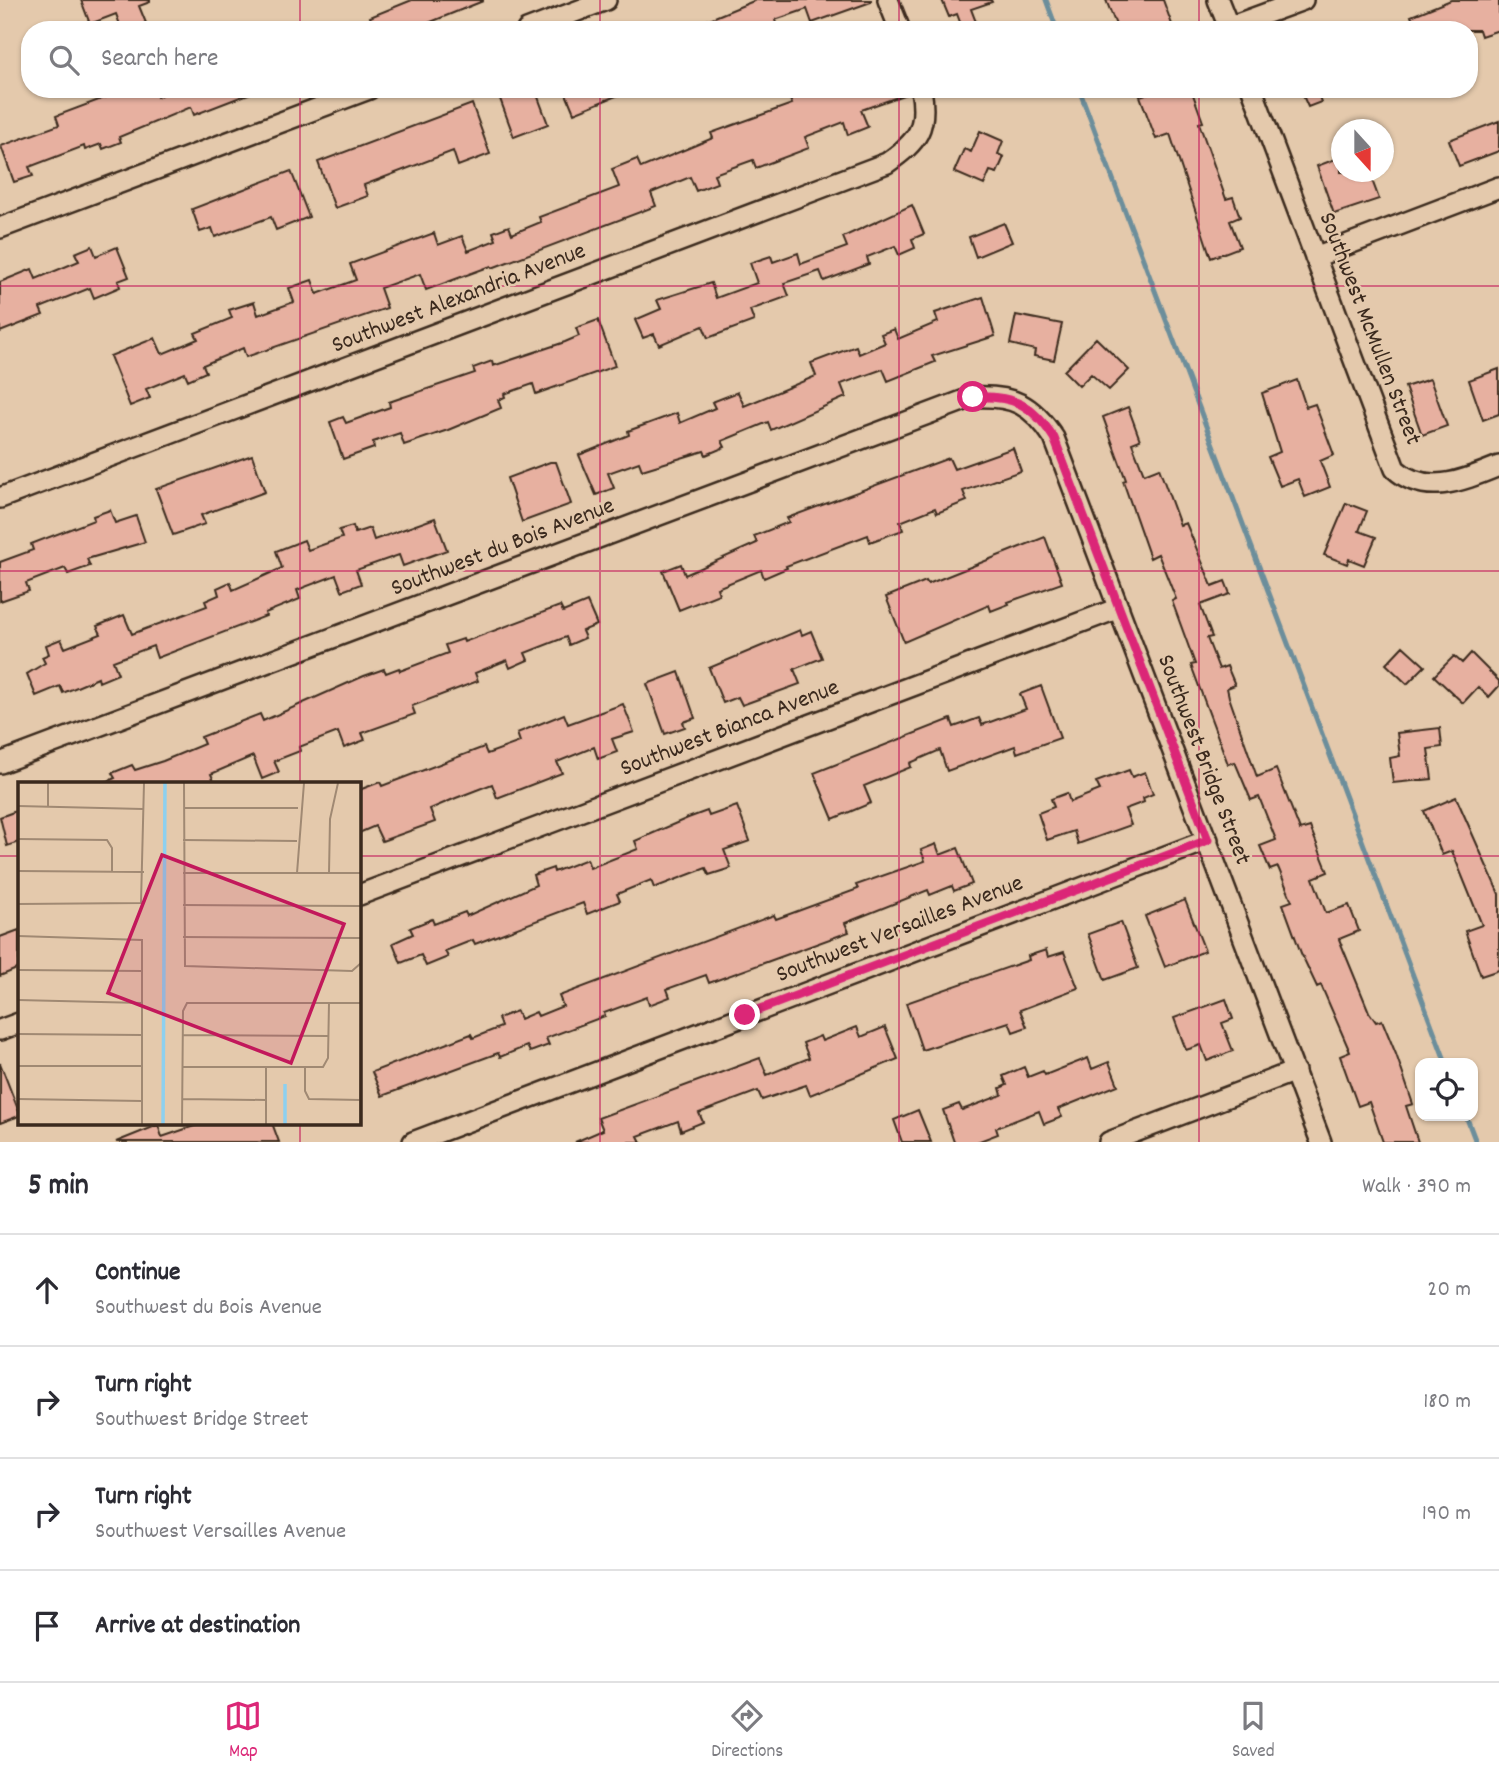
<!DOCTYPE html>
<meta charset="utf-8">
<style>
:root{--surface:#fff;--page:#f2f2f3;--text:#2b2b33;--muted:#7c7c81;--line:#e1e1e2;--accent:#db2777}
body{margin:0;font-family:Dekko,sans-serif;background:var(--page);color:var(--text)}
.controls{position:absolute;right:21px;bottom:21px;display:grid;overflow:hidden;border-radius:14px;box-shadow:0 2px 5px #0004}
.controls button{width:63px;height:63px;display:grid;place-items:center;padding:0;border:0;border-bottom:2px solid var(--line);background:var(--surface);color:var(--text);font:35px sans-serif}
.compass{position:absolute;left:1331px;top:119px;width:63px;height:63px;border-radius:50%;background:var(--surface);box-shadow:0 2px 5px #0004;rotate:159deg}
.stop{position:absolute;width:21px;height:21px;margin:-16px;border:5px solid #db2777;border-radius:50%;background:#fff}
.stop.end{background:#db2777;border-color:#fff;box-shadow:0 2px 7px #0008}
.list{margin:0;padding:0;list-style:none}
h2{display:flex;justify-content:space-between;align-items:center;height:91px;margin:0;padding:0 28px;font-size:30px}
h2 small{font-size:23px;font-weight:400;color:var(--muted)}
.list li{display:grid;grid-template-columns:46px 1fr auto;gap:21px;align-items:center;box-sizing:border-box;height:112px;padding:0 28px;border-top:2px solid var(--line)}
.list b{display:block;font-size:26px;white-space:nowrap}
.list p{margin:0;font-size:23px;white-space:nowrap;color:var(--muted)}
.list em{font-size:23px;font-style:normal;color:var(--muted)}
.icon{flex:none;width:38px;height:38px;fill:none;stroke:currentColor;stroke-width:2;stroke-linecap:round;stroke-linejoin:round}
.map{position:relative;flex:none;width:1499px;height:1142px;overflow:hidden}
.search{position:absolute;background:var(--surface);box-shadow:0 2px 5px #0004;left:21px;right:21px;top:21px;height:77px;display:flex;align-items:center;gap:18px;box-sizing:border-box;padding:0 24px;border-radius:28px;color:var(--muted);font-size:26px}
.sheet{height:539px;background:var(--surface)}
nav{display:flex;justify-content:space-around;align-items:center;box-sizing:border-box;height:98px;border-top:2px solid var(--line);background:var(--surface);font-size:19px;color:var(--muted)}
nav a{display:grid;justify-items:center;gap:4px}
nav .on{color:var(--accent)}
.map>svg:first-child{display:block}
</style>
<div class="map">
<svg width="1499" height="1142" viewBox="0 0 1499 1142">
<rect width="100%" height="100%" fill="#e4c9ac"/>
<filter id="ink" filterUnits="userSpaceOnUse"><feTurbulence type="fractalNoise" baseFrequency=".0143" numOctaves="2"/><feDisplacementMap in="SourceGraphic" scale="14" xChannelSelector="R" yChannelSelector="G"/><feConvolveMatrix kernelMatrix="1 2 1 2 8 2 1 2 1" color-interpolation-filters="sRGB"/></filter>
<g filter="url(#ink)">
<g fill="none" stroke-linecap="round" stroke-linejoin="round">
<!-- stream -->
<path stroke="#6c8e9b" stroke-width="5" d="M1046 0 1057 30
M1079 89 1446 1063
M1466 1116 1476 1142"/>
</g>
<!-- building -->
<path fill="#e7b0a0" stroke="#3b2a1e" stroke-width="2" d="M81 0H150V2L139 6 146 23 122 30 116 14 90 24Z
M412 0H483V1L411 30H375L370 17Z
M756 0H871V2L812 23 807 9 775 20 778 30H683Z
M942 0H991L992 2 971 9 979 30H963L957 14 949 17Z
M1106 0H1163L1174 30H1118Z
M1451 0H1499V30L1481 36 1479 30H1417L1411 16Z
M113 89H138L140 94 154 89 157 97 174 89 256 91 194 115 191 107 119 137 121 142 103 149 101 144 85 150 84 146 29 167 33 176 14 182 1 146 59 125 56 116 115 94Z
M517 89H535L548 124 514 137 499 96Z
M564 89H631V90L574 113Z
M809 89H909V93L861 110 868 127 848 135 844 122 805 137 809 148 756 168 753 160 714 174 717 183 696 191 690 177 651 193 656 206 492 268 491 266 426 290 420 274 380 288 387 308 246 357 243 348 203 365 206 372 188 380 185 373 146 389 150 398 130 406 110 356 155 338 162 354 198 339 195 333 232 318 229 310 254 302 258 315 294 302 289 288 312 280 317 294 356 280 350 264 434 233 438 245 462 236 468 251 496 240 493 232 509 226 512 234 541 222 539 217 619 187 612 169 637 159 641 168 713 138 711 133 792 104 789 97Z
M1160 89H1191L1203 122 1199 123 1226 199 1233 197 1240 217 1230 221 1240 247 1211 258 1170 134 1156 139 1140 96Z
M1300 89H1316L1321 102 1308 107Z
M472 104 490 154 458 166 453 151 364 185 368 196 335 208 318 162Z
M1499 121V151L1459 166 1449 140Z
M980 131 1003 141 998 154 1004 157 997 173 990 171 984 185 954 172 964 149 971 152Z
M1341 157V172H1369L1379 199 1334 214 1317 166Z
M291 171 309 217 276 230 271 217 215 237 212 228 200 232 192 209Z
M912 205 924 234 912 239 915 248 899 255 895 246 867 257 869 264 824 281 820 271 784 283 789 296 750 310 754 321 708 338 703 326 659 345 654 334 643 338 635 320 661 309 657 300 711 283 716 298 757 283 750 263 771 256 773 262 798 253 801 264 847 247 843 237Z
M1004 223 1012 242 976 257 969 237Z
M92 246 96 256 117 247 129 277 118 281 120 287 94 298 90 288 40 308 43 315 0 332V282L32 269 36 279 79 261 75 253Z
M983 297 995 336 932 356 935 362 888 381 883 369 841 384 846 397 771 430 768 422 722 441 725 447 706 455 704 451 642 470 639 462 608 473 614 488 596 495 579 455 629 435 628 431 677 413 680 423 715 408 712 402 738 392 744 406 816 376 811 363 856 346 859 354 885 343 881 334 894 329 898 339 938 322 935 313Z
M1016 315 1062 324 1054 360 1034 356 1035 350 1010 344Z
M598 320 615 366 536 394 533 384 504 394 505 397 498 400 501 408 448 430 404 445 400 433 373 442 374 448 343 459 330 422 343 417 346 423 390 407 389 402 475 373 473 368 492 361 493 366 565 342 579 336 576 328Z
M1096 338 1129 370 1109 390 1091 374 1079 386 1064 371Z
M1499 369V414L1483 420 1469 380Z
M1430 379 1447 426 1422 435 1405 387Z
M1297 380 1306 407 1315 404 1334 455 1320 461 1330 487 1305 497 1298 479 1280 486 1268 457 1280 452 1262 393Z
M1128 407 1140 440 1132 443 1144 474 1159 468 1180 525 1186 523 1212 586 1225 581 1230 594 1200 605 1212 637 1207 638 1219 669 1227 666 1235 685 1227 688 1229 697 1257 777 1276 769 1300 830 1310 827 1328 872 1313 878 1326 913 1349 905 1359 931 1339 939 1369 1012 1376 1022 1382 1020 1396 1054 1413 1104 1406 1106 1418 1142H1383L1369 1102 1358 1106 1340 1056 1350 1052 1321 985 1317 987 1301 953 1283 904 1292 901 1278 867 1270 870 1260 846 1276 840 1259 797 1251 800 1235 762 1228 764 1191 665 1195 664 1172 601 1176 599 1158 554 1150 558 1123 481 1126 480 1103 417Z
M1013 448 1021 471 963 491 967 501 937 513 935 508 900 522 903 530 870 542 868 535 786 566 787 568 764 578 761 570 717 588 719 594 679 610 663 571 681 564 685 575 757 543 754 536 789 522 787 518 949 458 954 469Z
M252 455 265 492 201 515 205 524 173 535 156 489Z
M550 462H556L571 504 522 522 507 478Z
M1346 503 1367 511 1359 531 1376 537 1364 565 1349 559 1347 564 1324 555Z
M110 510 115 523 136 516 145 542 87 559 90 566 68 574 65 568 26 583 29 591 0 601V562L33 550 31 544 94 520 93 516Z
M435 518 447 550 403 566 399 555 356 570 361 584 342 591 336 575 297 590 300 599 265 613 266 616 157 658 153 646 113 661 118 674 99 682 98 678 63 693 60 686 36 696 27 674 45 663 42 657 49 654 46 645 61 639 65 648 101 634 97 626 124 615 132 634 207 606 205 601 219 595 217 588 230 582 233 590 282 568 276 551 304 540 308 550 342 538 339 530 353 526 355 533 370 528 374 540Z
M1045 537 1062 583 1008 602 1009 604 991 611 989 605 904 642 886 597 926 581 928 584Z
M587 602 597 625 582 631 585 638 569 645 566 637 525 653 528 660 510 668 507 660 475 673 478 681 412 706 415 714 362 733 365 740 344 748 338 732 299 747 300 751 274 761 279 772 262 779 253 756 211 774 215 783H104L115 778 112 773 132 765 135 770 163 761 204 744 201 737 260 714 263 721 364 676 384 669 386 673 399 668 400 671 448 653 445 645 463 639 464 642 560 606 563 612Z
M800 630 802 635 811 631 822 658 794 669 800 684 742 705 738 697 723 703 709 668Z
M1403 646 1425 666 1407 684 1386 664Z
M1471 653 1499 681V686L1489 697 1478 687 1463 703 1434 676 1454 656 1462 663Z
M679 672 695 718 683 722 685 727 665 734 647 684Z
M1041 686 1060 738 1017 753 1015 746 947 771 940 750 910 763 911 767 864 786 871 803 833 819 814 773 951 719 954 727 979 718 982 725 1026 709 1020 694Z
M623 704 634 732 612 739 617 752 598 759 594 747 557 762 562 773 497 798 492 784 456 798 430 809 435 822 382 841 375 826 359 833V790L380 782 382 786 484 747 487 754 520 742 517 733 564 714 568 724Z
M1440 728 1442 747 1428 749 1432 779 1393 783 1390 758 1400 756 1397 733Z
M1129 770 1132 777 1145 772 1153 794 1143 798 1144 802 1125 809 1131 825 1078 844 1074 831 1047 840 1038 813 1054 807 1051 799 1067 793 1070 802 1100 790 1096 782Z
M1456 797 1499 894V970L1481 976 1465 931 1482 925 1452 851 1442 855 1424 811Z
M737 806 750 841 724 850 731 868 709 875 706 868 654 888 651 880 617 894 620 901 587 914 583 903 475 944 473 940 445 951 448 957 426 966 421 955 401 963 393 943 413 934 410 928 432 919 434 924 465 912 467 916 536 885 533 875 553 868 554 872 587 859 590 868 638 849 635 841 688 818 707 811 709 816Z
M19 810V842L7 846 0 817Z
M936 844 940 855 958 848 972 884 954 891 952 886 930 895 928 890 845 923 849 932 709 983 706 975 667 989 670 997 649 1005 647 997 604 1013 605 1016 546 1038 549 1045 530 1052 527 1046 500 1057 498 1053 382 1096 372 1072 471 1034 473 1038 501 1027 498 1018 517 1011 520 1019 536 1012 538 1016 563 1006 559 996 774 915 776 919 858 889 856 885 925 861 921 850Z
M1185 900 1205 951 1165 967 1145 916Z
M1121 922 1138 968 1105 980 1088 934Z
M19 930V968L0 976V937Z
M1046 950 1048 957 1064 952 1078 988 1020 1010 1027 1027 1013 1032 1009 1022 922 1050 906 1003 1029 960 1028 956Z
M1226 999 1233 1019 1222 1023 1233 1051 1207 1061 1201 1045 1186 1050 1174 1018Z
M857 1027 861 1037 885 1027 898 1059 810 1095 806 1085 762 1100 758 1091 699 1113 703 1122 681 1131 678 1121 638 1136 641 1142H575L603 1130 598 1118 760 1058 767 1075 809 1058 803 1043 820 1036 822 1041Z
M1088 1058 1092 1069 1109 1062 1118 1085 1058 1109 1062 1117 1044 1124 1039 1111 996 1128 998 1134 977 1142H954L943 1110 959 1104 962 1110 1002 1095 1000 1088 1007 1085 1003 1076 1024 1067 1028 1077 1043 1071 1045 1075Z
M0 1063 19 1112V1116L0 1123Z
M918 1110 931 1142H902L894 1120Z
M203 1123H272L279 1142H116L158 1125 162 1137Z"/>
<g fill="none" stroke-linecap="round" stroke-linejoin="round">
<defs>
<path id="minor" d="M888 0 900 30
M1218 0 1230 30
M1229 27 1303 0
M527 30 606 0
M1252 89 1395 469C1426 497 1464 480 1499 466
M0 228 369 89
M1315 257 1499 187
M0 498 887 163C918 141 928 129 921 89
M0 763 973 397C1013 395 1032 404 1054 438L1321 1142
M359 895 1119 608
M0 1030 19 1023
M413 1142 1208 840
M1109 1142 1295 1071"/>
</defs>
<!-- minor casing -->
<use href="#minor" stroke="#3b2a1e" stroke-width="24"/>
<!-- minor -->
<use href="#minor" stroke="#e4c9ac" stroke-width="19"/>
</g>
</g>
<g fill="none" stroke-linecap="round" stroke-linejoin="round" filter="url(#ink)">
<!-- route -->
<path stroke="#db2777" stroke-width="9" d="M745 1015 1208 840 1054 438C1032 404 1013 395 973 397"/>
</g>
<!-- grid -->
<path fill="none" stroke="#c2185b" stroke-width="2" stroke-opacity="0.55" d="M300 0V30M600 0V30M899 0V30M1199 0V30M300 89V783M600 89V1142M899 89V1142M1199 89V1142M0 286H1499M0 571H1499M0 856H19M359 856H1499M300 1123V1142"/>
<g text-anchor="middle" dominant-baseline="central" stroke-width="5" stroke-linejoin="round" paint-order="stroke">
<!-- street labels -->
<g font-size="24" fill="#3b2a1e" stroke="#e4c9ac">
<text transform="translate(459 299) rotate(-21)">Southwest Alexandria Avenue</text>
<text transform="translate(1369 329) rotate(69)">Southwest McMullen Street</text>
<text transform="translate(503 548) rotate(-21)">Southwest du Bois Avenue</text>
<text transform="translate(730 729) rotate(-21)">Southwest Bianca Avenue</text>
<text transform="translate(1203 760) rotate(69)">Southwest Bridge Street</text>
<text transform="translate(900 930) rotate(-21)">Southwest Versailles Avenue</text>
</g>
</g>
<!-- overview -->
<g transform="translate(18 782)">
<rect width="343" height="343" fill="#e4c9ac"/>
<path fill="none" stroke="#8dd0ef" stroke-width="3.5" d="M267 302V342M145 342 147 1"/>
<path fill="none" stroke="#a08973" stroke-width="2" d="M30 1V25M166 1 167 184 334 189 343 181M0 24 125 27M166 26H280M0 57 89 58 94 66V90M165 58 279 59M0 89 126 90M165 91H343M279 91 286 1M311 91 312 37 320 1M0 122 123 121 126 1M165 123 343 124M0 154 124 158V342M165 155 343 156M0 188 124 189M0 218 124 221M0 252 124 253M165 253 310 254M0 284H124M164 285H305L310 276 311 221M287 286V309L291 317 343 318M0 317 124 319M164 317 248 318M164 342 165 229 169 221H343M248 342V286M342 342 343 221"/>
<path fill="#c2185b" fill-opacity="0.15" stroke="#c2185b" stroke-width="3.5" d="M144 73 326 142 273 281 90 211Z"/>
<rect width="343" height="343" fill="none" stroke="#3b2a1e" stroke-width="3.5"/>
</g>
</svg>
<div class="controls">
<button><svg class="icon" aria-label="locate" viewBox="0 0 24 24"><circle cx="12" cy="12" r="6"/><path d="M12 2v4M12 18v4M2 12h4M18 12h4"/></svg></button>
</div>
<svg class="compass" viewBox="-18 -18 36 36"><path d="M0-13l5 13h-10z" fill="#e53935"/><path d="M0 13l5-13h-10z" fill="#7c7c81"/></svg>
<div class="stop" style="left:973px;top:397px"></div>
<div class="stop end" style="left:745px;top:1015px"></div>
<div class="search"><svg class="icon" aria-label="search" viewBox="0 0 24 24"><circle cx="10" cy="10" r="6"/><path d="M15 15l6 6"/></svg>Search here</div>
</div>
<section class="sheet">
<h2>5 min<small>Walk · 390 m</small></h2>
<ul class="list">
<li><svg class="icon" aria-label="ahead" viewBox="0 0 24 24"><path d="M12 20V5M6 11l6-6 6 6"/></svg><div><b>Continue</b><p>Southwest du Bois Avenue</p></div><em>20 m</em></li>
<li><svg class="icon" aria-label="right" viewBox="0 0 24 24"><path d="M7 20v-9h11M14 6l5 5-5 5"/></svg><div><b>Turn right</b><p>Southwest Bridge Street</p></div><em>180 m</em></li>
<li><svg class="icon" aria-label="right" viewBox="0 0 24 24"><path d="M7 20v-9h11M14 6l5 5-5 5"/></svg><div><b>Turn right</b><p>Southwest Versailles Avenue</p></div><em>190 m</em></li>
<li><svg class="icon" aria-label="arrive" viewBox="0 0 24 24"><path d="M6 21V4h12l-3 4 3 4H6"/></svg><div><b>Arrive at destination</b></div></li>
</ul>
</section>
<nav>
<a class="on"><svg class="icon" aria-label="map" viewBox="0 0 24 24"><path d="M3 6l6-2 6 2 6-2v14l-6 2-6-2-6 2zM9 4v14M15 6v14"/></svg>Map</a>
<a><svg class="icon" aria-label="directions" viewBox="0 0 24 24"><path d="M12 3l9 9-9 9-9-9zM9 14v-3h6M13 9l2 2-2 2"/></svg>Directions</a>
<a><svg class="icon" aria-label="saved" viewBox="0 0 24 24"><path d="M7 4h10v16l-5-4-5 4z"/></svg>Saved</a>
</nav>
